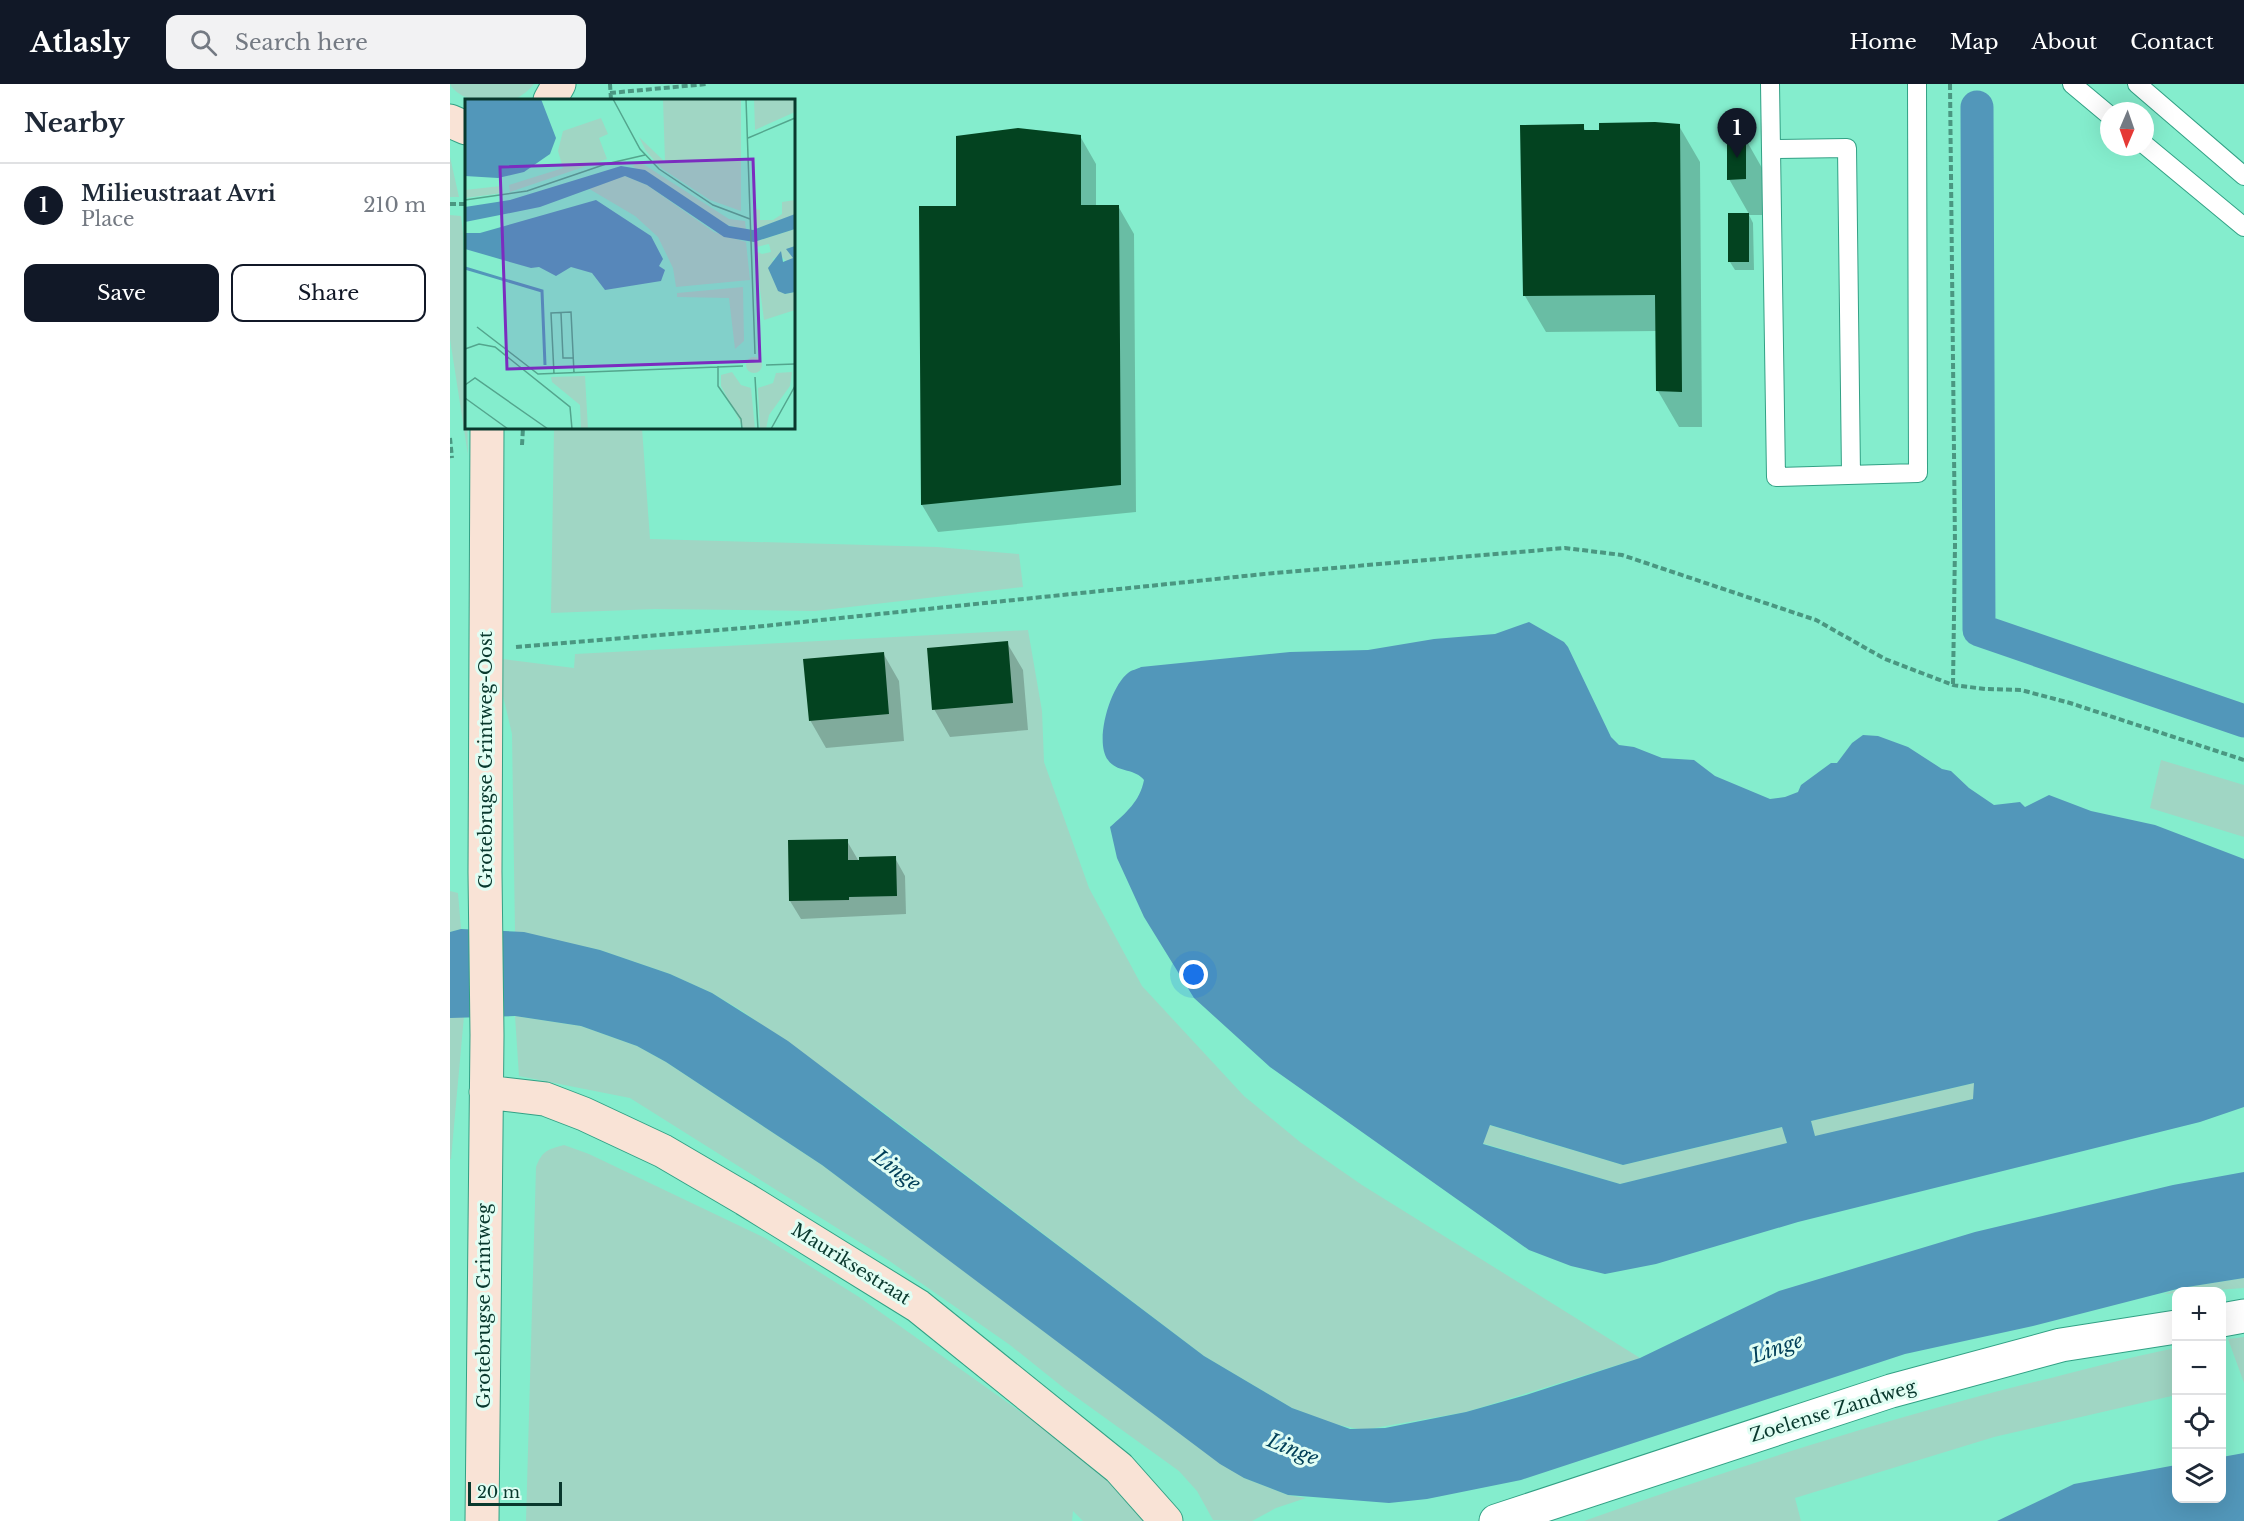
<!DOCTYPE html>
<meta charset="utf-8">
<style>
:root{--surface:#fff;--page:#f2f2f3;--text:#1f2937;--muted:#747a83;--line:#e0e1e3;--accent:#111827}
body{margin:0;font-family:"Libre Baskerville",serif;background:var(--page);color:var(--text)}
.controls{position:absolute;right:18px;bottom:18px;display:grid;overflow:hidden;border-radius:12px;box-shadow:0 6px 24px #0002}
.controls button{width:54px;height:54px;display:grid;place-items:center;padding:0;border:0;border-bottom:2px solid var(--line);background:var(--surface);color:var(--text);font:30px sans-serif}
.compass{position:absolute;left:1650px;top:18px;width:54px;height:54px;border-radius:50%;background:var(--surface);box-shadow:0 6px 24px #0002;rotate:182deg}
.scale{position:absolute;left:18px;bottom:15px;width:94px;box-sizing:border-box;padding-left:6px;border:3px solid #09382d;border-top:0;font-size:16px;line-height:21px;white-space:nowrap;color:#09382d;-webkit-text-stroke:4px #e1fef4;paint-order:stroke}
.you{position:absolute;left:744px;top:891px;width:21px;height:21px;margin:-15px;border:4px solid #fff;border-radius:50%;background:#1a73e8;box-shadow:0 0 0 9px #1a73e833}
.badge{display:grid;place-items:center;width:39px;height:39px;border-radius:50%;background:var(--accent);color:#fff;font-size:20px;font-weight:700}
.pin{position:absolute;translate:-50% -50px;filter:drop-shadow(0 2px 3px #0008)}
.pin::after{content:'';position:absolute;top:32px;width:21px;height:18px;background:inherit;clip-path:polygon(0 0,100% 0,50% 100%)}
.list{margin:0;padding:0;list-style:none}
h2{display:flex;justify-content:space-between;align-items:center;height:78px;margin:0;padding:0 24px;font-size:26px}
h2 small{font-size:20px;font-weight:400;color:var(--muted)}
.list li{display:grid;grid-template-columns:39px 1fr auto;gap:18px;align-items:center;box-sizing:border-box;height:84px;padding:0 24px;border-top:2px solid var(--line)}
.list b{display:block;font-size:22px;white-space:nowrap}
.list p{margin:0;font-size:20px;white-space:nowrap;color:var(--muted)}
.list em{font-size:20px;font-style:normal;color:var(--muted)}
.actions{display:flex;gap:12px;padding:18px 24px}
.actions a{flex:1;padding:14px 0;border:2px solid var(--accent);border-radius:12px;text-align:center;font-size:21px;color:var(--accent)}
.actions .main{background:var(--accent);color:#fff}
.icon{flex:none;width:33px;height:33px;fill:none;stroke:currentColor;stroke-width:2;stroke-linecap:round;stroke-linejoin:round}
.map{position:relative;flex:none;width:1794px;height:1437px;overflow:hidden}
header{display:flex;align-items:center;gap:36px;box-sizing:border-box;height:84px;padding:0 30px;background:var(--accent);color:#fff}
header strong{font-size:28px}
nav{display:flex;gap:33px;margin-inline-start:auto;font-size:21px}
.search{width:420px;height:54px;background:var(--page);display:flex;align-items:center;gap:15px;box-sizing:border-box;padding:0 21px;border-radius:12px;color:var(--muted);font-size:22px}
main{display:flex}
aside{flex:1;background:var(--surface)}
.map>svg:first-child{display:block}
</style>
<header>
<strong>Atlasly</strong>
<div class="search"><svg class="icon" aria-label="search" viewBox="0 0 24 24"><circle cx="10" cy="10" r="6"/><path d="M15 15l6 6"/></svg>Search here</div>
<nav><a>Home</a><a>Map</a><a>About</a><a>Contact</a></nav>
</header>
<main>
<aside>
<h2>Nearby<small></small></h2>
<ul class="list">
<li><span class="badge">1</span><div><b>Milieustraat Avri</b><p>Place</p></div><em>210 m</em></li>
</ul>
<div class="actions"><a class="main">Save</a><a>Share</a></div>
</aside>
<div class="map">
<svg width="1794" height="1437" viewBox="0 0 1794 1437">
<rect width="100%" height="100%" fill="#84edcd"/>
<!-- green -->
<path fill="#a0d6c4" d="M0 0H84C78 7 73 11 65 15 48 23 9 18 0 0Z
M0 73 9 113H0Z
M0 131 11 132 13 149 18 371 0 255Z
M104 344H192L200 455 487 463 569 470 573 503 365 527 205 525 101 529Z
M578 546 592 627 594 678 639 804 692 902 794 1012 850 1058 912 1101 1190 1274 1016 1328 913 1346 884 1340 842 1324 754 1272 428 1024 292 927 262 909 220 890 150 866 65 848 62 650 53 612 52 575 124 584 125 570Z
M1711 676 1794 701V753L1700 724Z
M0 807 8 809 11 845 0 848Z
M14 932 1 1075H0V934Z
M65 932 131 942 187 962 216 978 372 1081 794 1394 838 1411 856 1414 826 1424 802 1437 763 1436 747 1407 729 1387 615 1305 560 1261 438 1176 180 1014 69 992Z
M1524 999V1015L1365 1053 1361 1037Z
M1039 1041 1173 1081 1333 1043 1337 1060 1170 1100 1032 1059Z
M114 1061 139 1070 315 1154 409 1213 596 1346 652 1391 697 1437H633L623 1427 622 1437H76L86 1083C92 1067 98 1065 114 1061Z
M1794 1194V1204L1714 1210 1731 1204Z
M1794 1253V1299L1778 1255Z
M1726 1264V1311L1544 1353 1345 1414 1351 1437H1134C1280 1385 1426 1338 1576 1300 1627 1288 1675 1274 1726 1264Z"/>
<!-- water -->
<path fill="#5297ba" fill-rule="evenodd" d="M1079 538 1114 558 1118 563 1161 653 1169 661 1184 663 1212 674 1244 676 1265 692 1320 715 1335 713 1348 708 1351 701 1381 679H1387L1402 659 1413 651 1428 652 1458 663 1492 685 1501 687 1519 704 1544 721 1570 718 1575 723 1599 711 1641 727 1705 741 1794 775V1023L1750 1038 1348 1138 1206 1180 1155 1190 1121 1182 1079 1166 820 983 744 914 694 833 667 774 660 743C676 729 690 717 694 696 685 684 667 689 658 676 644 658 660 603 678 589 681 586 688 585 691 583L840 568 918 566 984 555 1045 550ZM1524 999 1523 1015 1365 1052 1361 1037ZM1040 1041 1173 1081 1332 1043 1337 1059 1170 1100 1033 1060Z
M11 845 74 848 150 866 220 890 262 909 338 957 754 1272 842 1324 900 1345 935 1344 1016 1328 1076 1311 1190 1274 1329 1207 1525 1148 1723 1101 1794 1088V1194L1731 1204 1583 1242 1455 1270 1071 1396 977 1415 939 1419 838 1411 794 1394 770 1380 372 1081 216 978 187 962 131 942 65 932 0 934V848Z
M1794 1369V1437H1547L1624 1400 1726 1381V1414H1772V1373Z"/>
<!-- shadow -->
<path fill="#0003" d="M1133 42 1136 48 1229 42 1250 78 1252 343H1229L1208 307 1207 247 1096 248 1075 212Z
M630 52 646 80V122H668L684 150 686 428 488 448 472 421 508 123Z
M1295 54 1316 91V131H1299L1303 139 1304 186H1285L1280 178V131L1299 130 1279 95Z
M557 559 573 586 578 646 500 653 484 625Z
M433 569 449 597 454 657 376 664 360 636Z
M397 757 411 781 445 774 455 792 456 830 351 835 340 817 339 758Z"/>
<g fill="none" stroke-linecap="round" stroke-linejoin="round">
<!-- canal -->
<path stroke="#5297ba" stroke-width="33" d="M1527 23 1529 546 1794 637"/>
</g>
<!-- building -->
<path fill="#034320" d="M1205 38 1230 40 1232 308 1206 307 1205 211 1073 212 1070 41 1134 40V46H1149V39Z
M568 44 631 51V121H669L671 401 471 421 469 122H506V52Z
M1277 53H1296V95L1277 96Z
M1278 129H1299V178H1278Z
M558 557 563 619 482 626 477 564Z
M434 568 439 630 359 637 353 575Z
M398 755V776H409V773L446 772 447 812 399 813V816L339 817 338 756Z"/>
<g fill="none" stroke-linecap="round" stroke-linejoin="round">
<defs>
<path id="lane" d="M1320 0 1326 393 1468 389 1467 0
M1622 0 1659 31
M1687 0 1794 92
M1695 61 1794 143
M1321 65 1397 64 1401 390"/>
<path id="street" d="M1772 1236 1794 1232
M1046 1437 1441 1307 1611 1261 1726 1243"/>
<path id="secondary" d="M100 16 109 0
M0 37 16 44
M36 1008 95 1015 134 1030 213 1067 295 1115 468 1222 669 1384 716 1437
M32 1437 37 951 35 788 37 344"/>
</defs>
<!-- lane casing -->
<use href="#lane" stroke="#32a185" stroke-width="20"/>
<!-- street casing -->
<use href="#street" stroke="#32a185" stroke-width="35"/>
<!-- secondary casing -->
<use href="#secondary" stroke="#32a185" stroke-width="35"/>
<!-- path -->
<path stroke="#4a9781" stroke-width="4" stroke-dasharray="6 3" stroke-linecap="butt" d="M160 0 161 16
M1500 0 1505 461 1503 601
M160 9 257 0
M0 120H16
M0 354 2 374
M72 361 73 344
M66 563 304 543 814 490 1115 464 1172 471 1366 536 1435 575 1503 601 1535 605 1571 606 1620 619 1794 676"/>
<!-- lane -->
<use href="#lane" stroke="#fff" stroke-width="18"/>
<!-- street -->
<use href="#street" stroke="#fff" stroke-width="33"/>
<!-- secondary -->
<use href="#secondary" stroke="#f9e3d6" stroke-width="33"/>
</g>
<g text-anchor="middle" dominant-baseline="central" stroke-width="6" stroke-linejoin="round" paint-order="stroke">
<!-- street labels -->
<g font-size="18" fill="#09382d" stroke="#e1fef4">
<text transform="translate(36 676) rotate(-90)">Grotebrugse Grintweg-Oost</text>
<text transform="translate(401 1180) rotate(32)">Mauriksestraat</text>
<text transform="translate(34 1222) rotate(-90)">Grotebrugse Grintweg</text>
<text transform="translate(1383 1327) rotate(-17)">Zoelense Zandweg</text>
</g>
<!-- water labels -->
<g font-size="20" font-style="italic" fill="#024059" stroke="#e1fef4">
<text transform="translate(447 1086) rotate(37)">Linge</text>
<text transform="translate(1327 1264) rotate(-19)">Linge</text>
<text transform="translate(843 1365) rotate(22)">Linge</text>
</g>
</g>
<!-- overview -->
<g transform="translate(15 15)">
<rect width="330" height="330" fill="#84edcd"/>
<path d="M198 0H276V112L245 101 196 69 181 52 174 38 200 63ZM289 0H330V13L290 31ZM136 19 143 35 134 39 142 60 45 93 44 86 98 69 93 52 98 32ZM175 63 264 120 280 122 281 131 259 125 167 67ZM160 77 182 86 249 133 281 143 285 181 211 188 208 169 193 138 170 117 121 88ZM36 87 38 94 0 99V91ZM330 101 329 116 288 131 289 110 295 111V121H308L317 115V103ZM330 130V147L322 150 329 159 322 163 315 156 308 160 320 195 330 193V211L299 221 290 152 297 155 306 153 304 145 291 148 289 143ZM278 188 279 242 270 250 264 199 212 198V194ZM281 266a8 8 0 1 1 16 0a8 8 0 1 1-16 0ZM267 273 276 286 286 289 290 330H279L256 287V276ZM327 273 325 287 304 316 301 330H295L293 289 308 284 311 274ZM120 277 123 330H116L115 306 87 283 86 278Z" fill="#a0d6c4"/>
<path d="M0 0H76L91 39 85 55 59 73 33 79 0 77ZM156 67 180 71 264 127 288 131 330 115V130L289 143 259 138 182 86 160 77 75 108 0 123V108L45 101ZM131 101 186 137 198 160 194 167 200 171 196 182 140 191 127 174 106 168 91 177 74 168 66 169 0 150V134H15ZM330 147V193L320 195 313 192 303 169 316 152 318 163 328 159 321 150Z" fill="#5297ba"/>
<path fill="none" stroke="#5297ba" stroke-width="3" d="M0 169 77 192 80 266"/>
<path fill="none" stroke="#53a58d" stroke-width="1.5" d="M148 0 175 50 194 70 248 106 285 120M281 0 290 255M283 39 330 19M0 101 62 92 141 65 180 56M96 214 98 259H109M12 228 73 275 278 267M0 250 14 245 30 248 105 308 107 330M301 266 330 265M253 267V287L276 320 277 330M89 275 86 214 106 213 109 274M290 278 293 330M0 286 10 279 83 330M0 299 43 330M306 330 330 287"/>
<path fill="#7b2cbf" fill-opacity="0.15" stroke="#7b2cbf" stroke-width="3" d="M288 60 295 262 42 270 35 68Z"/>
<rect width="330" height="330" fill="none" stroke="#09382d" stroke-width="3"/>
</g>
</svg>
<div class="controls">
<button>+</button>
<button>−</button>
<button><svg class="icon" aria-label="locate" viewBox="0 0 24 24"><circle cx="12" cy="12" r="6"/><path d="M12 2v4M12 18v4M2 12h4M18 12h4"/></svg></button>
<button><svg class="icon" aria-label="layers" viewBox="0 0 24 24"><path d="M12 4l9 5-9 5-9-5zM3 14l9 5 9-5"/></svg></button>
</div>
<svg class="compass" viewBox="-18 -18 36 36"><path d="M0-13l5 13h-10z" fill="#e53935"/><path d="M0 13l5-13h-10z" fill="#747a83"/></svg>
<div class="scale">20 m</div>
<div class="you"></div>
<div class="pin badge" style="left:1287px;top:74px">1</div>
</div>
</main>
